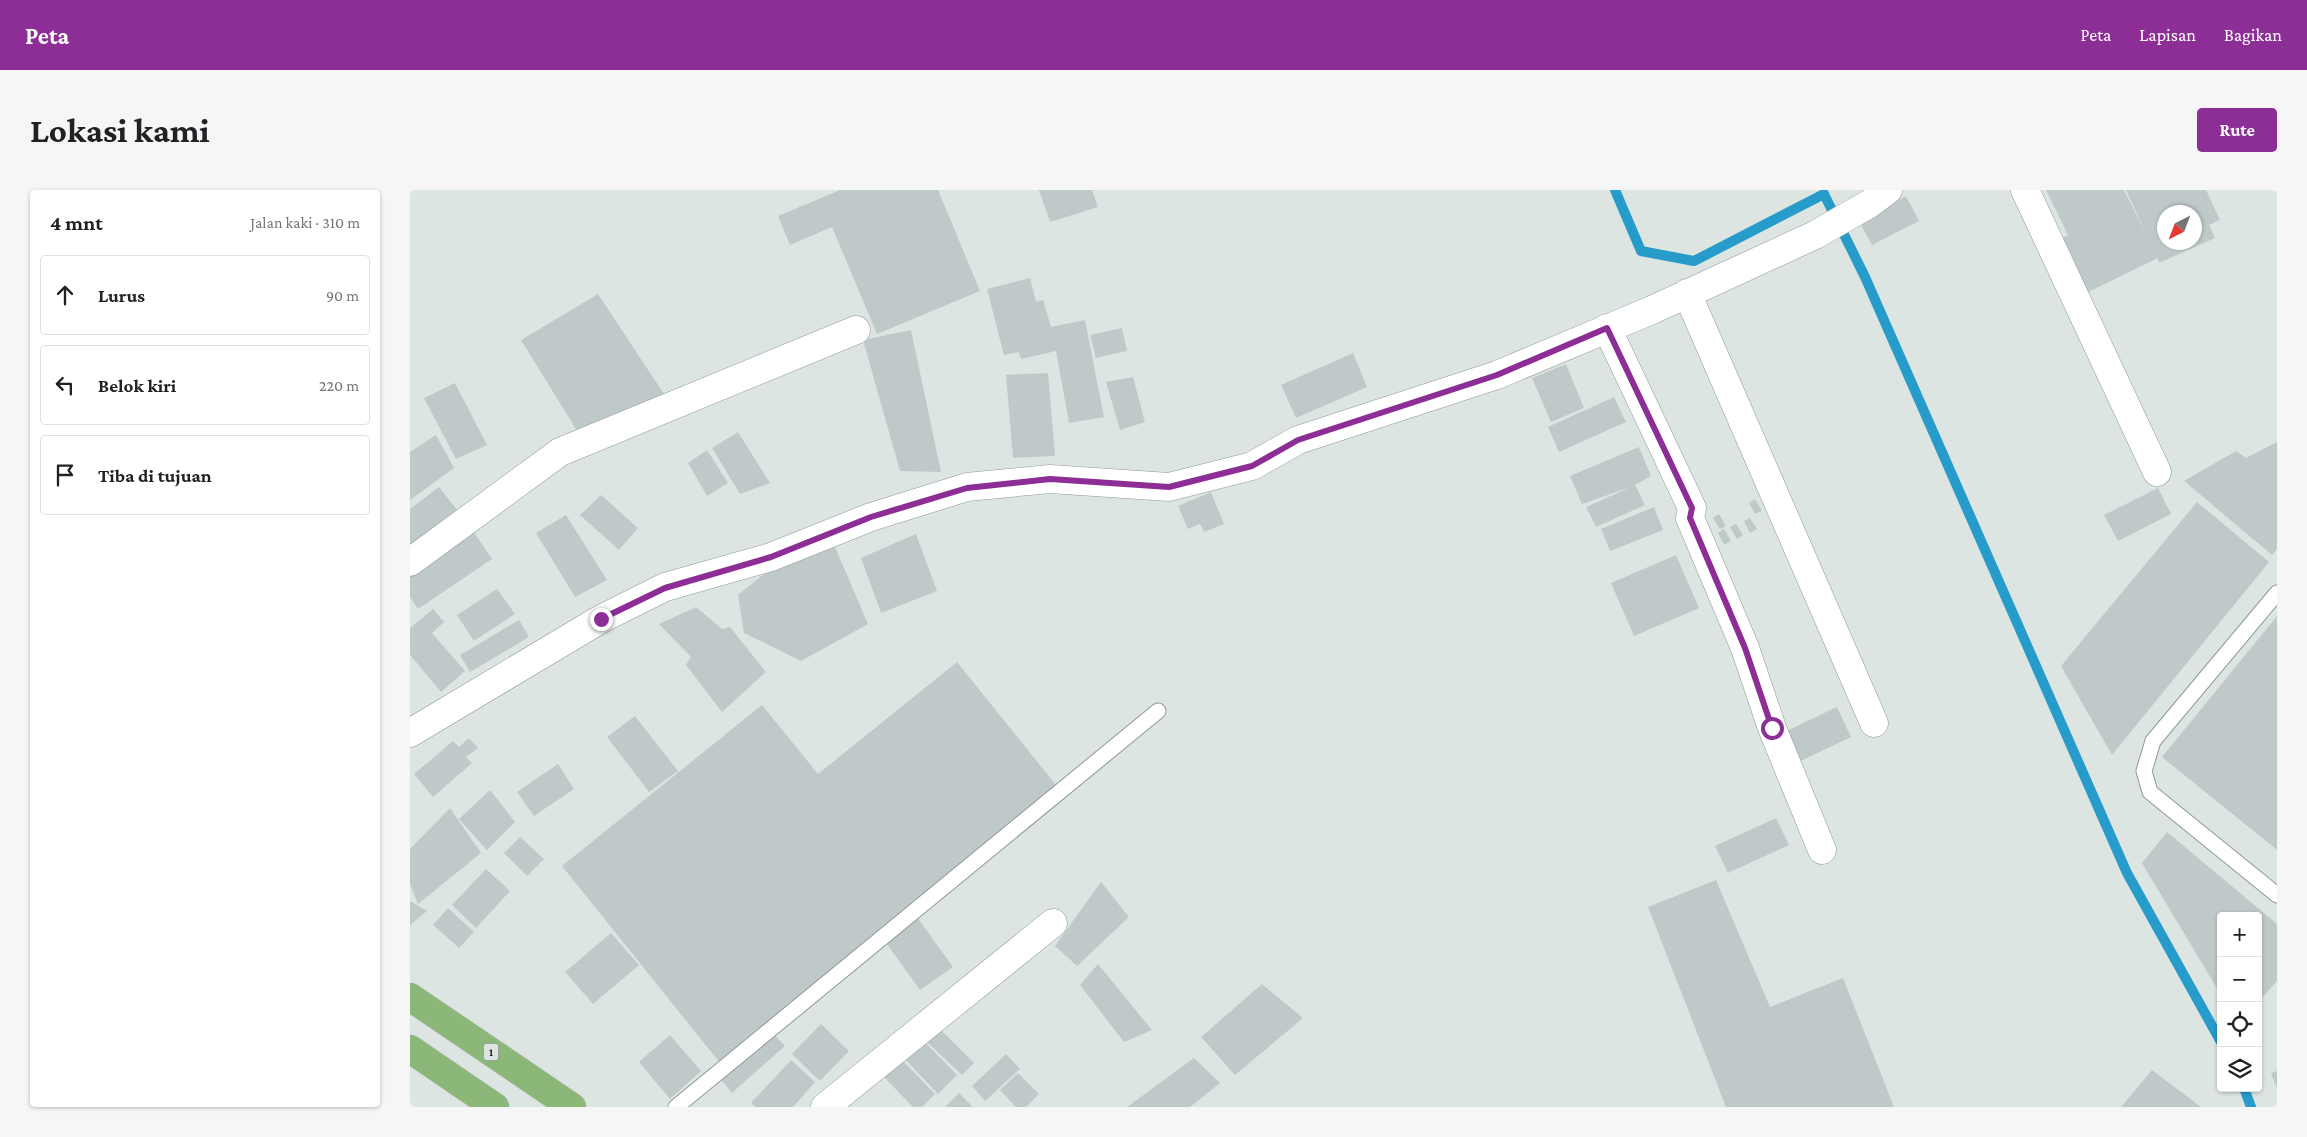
<!DOCTYPE html>
<html lang="id">
<meta charset="utf-8">
<style>
:root{--surface:#fff;--page:#f6f6f6;--text:#202124;--muted:#757577;--line:#e0e0e0;--accent:#8d2d96}
body{margin:0;font-family:"Crimson Pro",serif;background:var(--page);color:var(--text)}
.controls{position:absolute;right:15px;bottom:15px;display:grid;overflow:hidden;border-radius:5px;box-shadow:0 1px 4px #0004}
.controls button{width:45px;height:45px;display:grid;place-items:center;padding:0;border:0;border-bottom:1px solid var(--line);background:var(--surface);color:var(--text);font:25px sans-serif}
.compass{position:absolute;left:1747px;top:15px;width:45px;height:45px;border-radius:50%;background:var(--surface);box-shadow:0 1px 4px #0004;rotate:222deg}
.stop{position:absolute;width:15px;height:15px;margin:-11px;border:4px solid #8d2d96;border-radius:50%;background:#fff}
.stop.end{background:#8d2d96;border-color:#fff;box-shadow:0 1px 5px #0008}
.list{margin:0;padding:0;list-style:none}
h2{display:flex;justify-content:space-between;align-items:center;height:65px;margin:0;padding:0 20px;font-size:21px}
h2 small{font-size:16px;font-weight:400;color:var(--muted)}
.list li{display:grid;grid-template-columns:32px 1fr auto;gap:15px;align-items:center;box-sizing:border-box;height:80px;margin:0 10px 10px;padding:0 10px;border:1px solid var(--line);border-radius:5px}
.list b{display:block;font-size:19px;white-space:nowrap}
.list em{font-size:16px;font-style:normal;color:var(--muted)}
.icon{flex:none;width:28px;height:28px;fill:none;stroke:currentColor;stroke-width:2;stroke-linecap:round;stroke-linejoin:round}
.map{position:relative;flex:none;width:1867px;height:917px;overflow:hidden;border-radius:5px}
header{display:flex;align-items:center;gap:30px;box-sizing:border-box;height:70px;padding:0 25px;background:var(--accent);color:#fff}
header strong{font-size:24px}
nav{display:flex;gap:28px;margin-inline-start:auto;font-size:18px}
.intro{display:flex;align-items:center;justify-content:space-between;box-sizing:border-box;height:120px;padding:0 30px}
h1{margin:0;font-size:35px}
.button{padding:12px 22px;border-radius:5px;background:var(--accent);color:#fff;font-size:18px;font-weight:700}
main{display:flex;gap:30px;padding:0 30px}
aside{flex:1;background:var(--surface);border-radius:5px;box-shadow:0 1px 4px #0004}
.map>svg:first-child{display:block}
</style>
<header>
<strong>Peta</strong>
<nav><a>Peta</a><a>Lapisan</a><a>Bagikan</a></nav>
</header>
<div class="intro"><h1>Lokasi kami</h1><a class="button">Rute</a></div>
<main>
<aside>
<h2>4 mnt<small>Jalan kaki · 310 m</small></h2>
<ul class="list">
<li><svg class="icon" aria-label="ahead" viewBox="0 0 24 24"><path d="M12 20V5M6 11l6-6 6 6"/></svg><div><b>Lurus</b></div><em>90 m</em></li>
<li><svg class="icon" aria-label="left" viewBox="0 0 24 24"><path d="M17 20v-9H6M10 6l-5 5 5 5"/></svg><div><b>Belok kiri</b></div><em>220 m</em></li>
<li><svg class="icon" aria-label="arrive" viewBox="0 0 24 24"><path d="M6 21V4h12l-3 4 3 4H6"/></svg><div><b>Tiba di tujuan</b></div></li>
</ul>
</aside>
<div class="map">
<svg width="1867" height="917" viewBox="0 0 1867 917">
<rect width="100%" height="100%" fill="#dde5e2"/>
<g fill="none" stroke-linecap="round" stroke-linejoin="round">
<!-- stream -->
<path stroke="#279ccb" stroke-width="10" d="M1205 0 1231 61 1284 71 1414 4 1455 87 1717 683 1811 852
M1834 898 1841 917"/>
</g>
<!-- building -->
<path fill="#c0c9c9" fill-rule="evenodd" d="M430 0H528L570 101 467 144 422 37 380 55 368 26Z
M629 0H682L688 17 640 32Z
M1636 0H1714L1737 46 1716 0H1796L1810 30 1799 35 1805 48 1749 73 1748 68 1670 106 1644 52 1658 45ZM1754 22H1784V52H1754Z
M1496 6 1509 31 1462 55 1449 31Z
M620 88 626 112 633 110 641 137 675 130 694 227 659 233 646 161 611 169 609 162 594 165 577 99Z
M188 104 256 207 172 249 111 150Z
M712 138 717 161 686 168 680 145Z
M501 140 531 282 490 281 453 150Z
M943 163 957 197 886 228 871 195Z
M1156 174 1174 218 1141 232 1122 188Z
M638 183 645 266 603 268 596 185Z
M723 187 735 232 710 240 696 192Z
M45 193 77 255 46 269 14 208Z
M1204 207 1216 232 1149 262 1138 237Z
M328 242 360 293 330 304 302 258Z
M26 245 44 278 0 310V262Z
M1867 252V359L1862 365 1774 291 1826 261 1836 268Z
M1229 257 1241 286 1225 295 1235 315 1186 337 1176 317 1221 297 1172 314 1160 286Z
M297 260 318 293 297 306 278 273Z
M29 297 48 321 0 358V319Z
M1748 298 1761 324 1708 351 1694 325Z
M801 302 814 334 794 342 790 334 778 339 768 316Z
M191 305 228 338 209 360 170 325Z
M1345 309 1352 321 1345 324 1339 313Z
M1787 312 1859 372 1702 565 1651 476Z
M1244 317 1253 340 1200 361 1191 339Z
M1309 324 1316 336 1310 339 1303 328Z
M156 325 197 390 165 407 126 343Z
M1340 328 1347 339 1340 343 1334 331Z
M1326 334 1333 345 1327 349 1320 337Z
M61 338 82 369 8 419 0 407V379Z
M1314 339 1321 351 1314 355 1308 343Z
M506 344 527 401 471 423 451 368Z
M425 357 458 434 391 471 334 443 328 405 369 372Z
M1266 365 1289 418 1224 446 1201 393Z
M87 399 105 424 64 451 47 425Z
M286 417 312 439 320 437 356 482 312 522 276 475 281 467 249 434Z
M23 419 34 432 22 443 55 481 31 502 0 465V438Z
M1867 426V660L1752 567Z
M109 430 119 447 60 482 50 465Z
M547 472 650 600 310 873 152 676 352 515 408 584Z
M1427 517 1441 547 1382 575 1368 545Z
M225 526 268 581 239 602 197 547Z
M59 548 68 558 56 567 62 573 23 607 4 584 43 551 49 557Z
M148 574 164 599 124 626 107 602Z
M80 600 105 632 77 660 49 629Z
M40 618 71 663 8 714 0 694V659Z
M1366 628 1379 655 1318 683 1305 656Z
M1757 642 1867 734V791L1848 812V726H1811V805L1732 673Z
M110 647 134 669 117 686 94 663Z
M76 679 100 701 66 738 42 715Z
M1306 690 1360 817 1433 788 1484 917H1316L1238 717Z
M691 692 719 727 667 776 645 756Z
M0 711 17 721 0 735Z
M38 718 64 742 49 758 23 735Z
M507 727 543 777 510 800 474 750Z
M201 743 229 775 183 814 155 782Z
M688 774 742 840 714 852 670 795Z
M852 794 893 828 825 885 791 847Z
M411 834 439 861 410 891 382 864Z
M529 838 564 873 552 885 516 851Z
M361 841 375 856 322 903 309 887Z
M260 845 291 881 260 909 229 872Z
M510 847 547 885 528 904 491 865Z
M596 864 610 879 575 911 562 896Z
M490 868 525 904 512 917H503L472 885Z
M784 868 810 893 780 917H717Z
M381 870 405 892 383 917H345L341 913Z
M1742 880 1791 917H1711Z
M1867 881V899L1861 883Z
M608 883 629 904 616 917H606L590 900Z
M549 903 563 917H535Z"/>
<g fill="none" stroke-linecap="round" stroke-linejoin="round">
<defs>
<path id="lane" d="M1867 403 1743 551 1734 581 1740 602 1867 705
M266 917 748 521"/>
<path id="street" d="M1615 0 1747 282
M1277 103 1464 533
M1197 138 1282 318 1280 328 1335 458 1362 538 1412 660
M0 372 150 262 446 140
M0 543 191 429 255 397 361 367 461 327 557 297 640 289 759 297 842 276 888 250 1087 185 1242 120 1405 45 1459 14 1478 0
M415 917 643 733"/>
<path id="highway" d="M0 807 162 917
M0 859 85 917"/>
</defs>
<!-- lane casing -->
<use href="#lane" stroke="#909894" stroke-width="17"/>
<!-- street casing -->
<use href="#street" stroke="#909894" stroke-width="29"/>
<!-- highway casing -->
<use href="#highway" stroke="#bfc0c0" stroke-width="29"/>
<!-- lane -->
<use href="#lane" stroke="#fff" stroke-width="15"/>
<!-- street -->
<use href="#street" stroke="#fff" stroke-width="28"/>
<!-- highway -->
<use href="#highway" stroke="#8bb879" stroke-width="28"/>
</g>
<g fill="none" stroke-linecap="round" stroke-linejoin="round">
<!-- route -->
<path stroke="#8d2d96" stroke-width="6" d="M191 429 255 398 361 367 461 327 557 298 640 289 759 297 842 276 888 250 1087 185 1197 138 1282 318 1280 328 1335 458 1362 538"/>
</g>
<g text-anchor="middle" dominant-baseline="central" stroke-width="4" stroke-linejoin="round" paint-order="stroke">
<!-- shield labels -->
<rect fill="#dde5e2" stroke="#565a59" stroke-width="1" x="73.5" y="853.5" width="15" height="17" rx="4"/>
<g font-size="11" font-weight="bold" fill="#1c1f1e">
<text x="81" y="862">1</text>
</g>
</g>
</svg>
<div class="controls">
<button>+</button>
<button>−</button>
<button><svg class="icon" aria-label="locate" viewBox="0 0 24 24"><circle cx="12" cy="12" r="6"/><path d="M12 2v4M12 18v4M2 12h4M18 12h4"/></svg></button>
<button><svg class="icon" aria-label="layers" viewBox="0 0 24 24"><path d="M12 4l9 5-9 5-9-5zM3 14l9 5 9-5"/></svg></button>
</div>
<svg class="compass" viewBox="-18 -18 36 36"><path d="M0-13l5 13h-10z" fill="#e53935"/><path d="M0 13l5-13h-10z" fill="#757577"/></svg>
<div class="stop" style="left:1362px;top:538px"></div>
<div class="stop end" style="left:191px;top:429px"></div>
</div>
</main>
